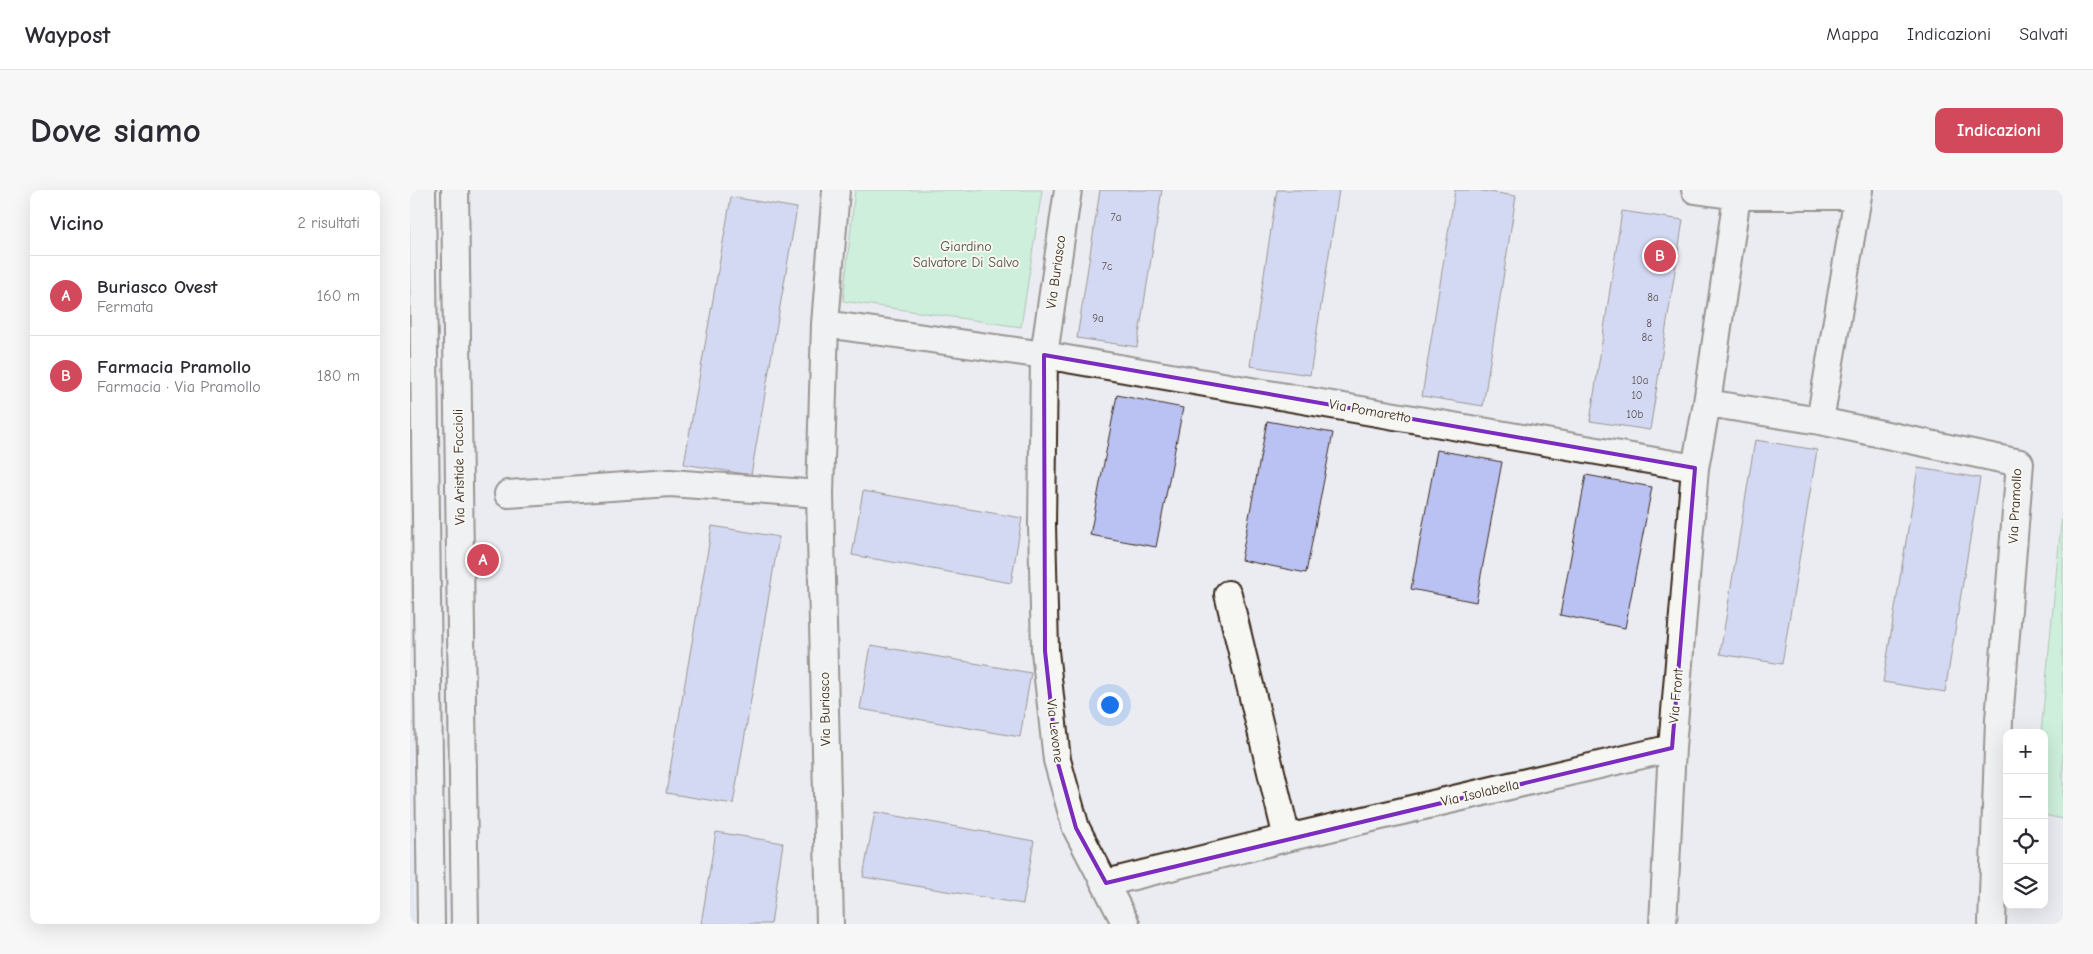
<!DOCTYPE html>
<html lang="it">
<meta charset="utf-8">
<style>
:root{--surface:#fff;--page:#f7f7f7;--text:#2b2b33;--muted:#7c7c81;--line:#e1e1e2;--accent:#d1495b}
body{margin:0;font-family:"Comic Neue",sans-serif;background:var(--page);color:var(--text)}
.controls{position:absolute;right:15px;bottom:15px;display:grid;overflow:hidden;border-radius:10px;box-shadow:0 5px 20px #0002}
.controls button{width:45px;height:45px;display:grid;place-items:center;padding:0;border:0;border-bottom:1px solid var(--line);background:var(--surface);color:var(--text);font:25px sans-serif}
.you{position:absolute;left:699px;top:514px;width:18px;height:18px;margin:-12px;border:4px solid #fff;border-radius:50%;background:#1a73e8;box-shadow:0 0 0 8px #1a73e833}
.badge{display:grid;place-items:center;width:32px;height:32px;border-radius:50%;background:var(--accent);color:#fff;font-size:16px;font-weight:700}
.pin{position:absolute;translate:-50% -50%;border:2px solid #fff;box-shadow:0 1px 5px #0006}
.list{margin:0;padding:0;list-style:none}
h2{display:flex;justify-content:space-between;align-items:center;height:65px;margin:0;padding:0 20px;font-size:21px}
h2 small{font-size:16px;font-weight:400;color:var(--muted)}
.list li{display:grid;grid-template-columns:32px 1fr auto;gap:15px;align-items:center;box-sizing:border-box;height:80px;padding:0 20px;border-top:1px solid var(--line)}
.list b{display:block;font-size:19px;white-space:nowrap}
.list p{margin:0;font-size:16px;white-space:nowrap;color:var(--muted)}
.list em{font-size:16px;font-style:normal;color:var(--muted)}
.icon{flex:none;width:28px;height:28px;fill:none;stroke:currentColor;stroke-width:2;stroke-linecap:round;stroke-linejoin:round}
.map{position:relative;flex:none;width:1653px;height:734px;overflow:hidden;border-radius:10px}
header{display:flex;align-items:center;gap:30px;box-sizing:border-box;height:70px;padding:0 25px;background:var(--surface);border-bottom:1px solid var(--line)}
header strong{font-size:24px}
nav{display:flex;gap:28px;margin-inline-start:auto;font-size:18px}
.intro{display:flex;align-items:center;justify-content:space-between;box-sizing:border-box;height:120px;padding:0 30px}
h1{margin:0;font-size:35px}
.button{padding:12px 22px;border-radius:10px;background:var(--accent);color:#fff;font-size:18px;font-weight:700}
main{display:flex;gap:30px;padding:0 30px}
aside{flex:1;background:var(--surface);border-radius:10px;box-shadow:0 5px 20px #0002}
.map>svg:first-child{display:block}
</style>
<header>
<strong>Waypost</strong>
<nav><a>Mappa</a><a>Indicazioni</a><a>Salvati</a></nav>
</header>
<div class="intro"><h1>Dove siamo</h1><a class="button">Indicazioni</a></div>
<main>
<aside>
<h2>Vicino<small>2 risultati</small></h2>
<ul class="list">
<li><span class="badge">A</span><div><b>Buriasco Ovest</b><p>Fermata</p></div><em>160 m</em></li>
<li><span class="badge">B</span><div><b>Farmacia Pramollo</b><p>Farmacia · Via Pramollo</p></div><em>180 m</em></li>
</ul>
</aside>
<div class="map">
<svg width="1653" height="734" viewBox="0 0 1653 734">
<rect width="100%" height="100%" fill="#eaecf2"/>
<filter id="ink" filterUnits="userSpaceOnUse"><feTurbulence type="fractalNoise" baseFrequency=".02" numOctaves="2"/><feDisplacementMap in="SourceGraphic" scale="10" xChannelSelector="R" yChannelSelector="G"/><feConvolveMatrix kernelMatrix="1 2 1 2 8 2 1 2 1" color-interpolation-filters="sRGB"/></filter>
<g filter="url(#ink)">
<!-- built -->
<path fill="#dcdff2" d="M0 525 4 734H0Z"/>
<!-- green -->
<path fill="#abf2be" stroke="#738e6e" d="M445 0H632L611 137 433 111Z
M1653 313V629L1634 625V543H1631Z"/>
<!-- building -->
<path fill="#bac2f3" stroke="#3b2a1e" d="M690 0H752L727 157 667 148Z
M867 0H929L900 185 840 176Z
M1045 0H1066L1106 6 1073 216 1012 206Z
M321 7 387 18 341 285 274 274Z
M1212 21 1273 30 1240 240 1180 231Z
M707 205 773 218 746 357 680 345Z
M857 231 923 243 896 383 831 370Z
M1345 250 1407 260 1372 474 1310 464Z
M1027 260 1092 272 1066 412 1001 399Z
M1508 278 1570 288 1535 502 1473 492Z
M1176 285 1242 297 1215 438 1150 425Z
M453 301 612 328 601 393 442 365Z
M302 336 369 347 323 614 256 603Z
M461 455 621 483 610 547 450 519Z
M465 622 624 651 613 714 453 687Z
M306 642 373 653 361 734H291Z"/>
<g fill="none" stroke-linecap="round" stroke-linejoin="round">
<defs>
<path id="minor" d="M12 0 21 734
M45 0 55 734
M658 0 634 165 632 335 635 461 647 570 666 638 716 734
M1285 0 1327 6H1448
M415 134 634 165 1285 278
M1297 213 1410 231 1610 273 1589 530 1582 734
M1410 231 1449 0
M98 304 260 293 410 304
M818 404 877 648
M696 693 877 648 1262 558
M420 734 410 304 415 134 426 0
M1253 734 1262 558 1285 278 1297 213 1327 6"/>
</defs>
<!-- minor casing -->
<use href="#minor" stroke="#3b2a1e" stroke-width="30"/>
<!-- minor -->
<use href="#minor" stroke="#f6f6f2" stroke-width="26"/>
</g>
</g>
<!-- marked area -->
<path d="M0 0H1653V734H0ZM634 165 1285 278 1262 558 696 693 666 638 647 570 635 461Z" fill="#eaecf2" fill-opacity=".55" fill-rule="evenodd"/>
<path fill="none" stroke="#7b2cbf" stroke-width="4" stroke-linejoin="round" d="M634 165 1285 278 1262 558 696 693 666 638 647 570 635 461Z"/>
<g text-anchor="middle" dominant-baseline="central" stroke-width="4" stroke-linejoin="round" paint-order="stroke">
<!-- number labels -->
<g font-size="11" fill="#5b5053">
<text x="706" y="27">7a</text>
<text x="697" y="76">7c</text>
<text x="1243" y="107">8a</text>
<text x="688" y="128">9a</text>
<text x="1239" y="133">8</text>
<text x="1237" y="147">8c</text>
<text x="1230" y="190">10a</text>
<text x="1227" y="205">10</text>
<text x="1225" y="224">10b</text>
</g>
<!-- park labels -->
<g font-size="14" fill="#51523e" stroke="#f6f6f2">
<text x="556" y="56">Giardino<tspan x="556" dy="16">Salvatore Di Salvo</tspan></text>
</g>
<!-- street labels -->
<g font-size="14" fill="#3b2a1e" stroke="#f6f6f2">
<text transform="translate(646 82) rotate(-82)">Via Buriasco</text>
<text transform="translate(960 221) rotate(10)">Via Pomaretto</text>
<text transform="translate(49 277) rotate(-91)">Via Aristide Faccioli</text>
<text transform="translate(1605 316) rotate(-87)">Via Pramollo</text>
<text transform="translate(1266 506) rotate(-85)">Via Front</text>
<text transform="translate(415 519) rotate(-91)">Via Buriasco</text>
<text transform="translate(645 541) rotate(83)">Via Levone</text>
<text transform="translate(1070 603) rotate(-13)">Via Isolabella</text>
</g>
</g>
</svg>
<div class="controls">
<button>+</button>
<button>−</button>
<button><svg class="icon" aria-label="locate" viewBox="0 0 24 24"><circle cx="12" cy="12" r="6"/><path d="M12 2v4M12 18v4M2 12h4M18 12h4"/></svg></button>
<button><svg class="icon" aria-label="layers" viewBox="0 0 24 24"><path d="M12 4l9 5-9 5-9-5zM3 14l9 5 9-5"/></svg></button>
</div>
<div class="you"></div>
<div class="pin badge" style="left:73px;top:370px">A</div>
<div class="pin badge" style="left:1250px;top:66px">B</div>
</div>
</main>
